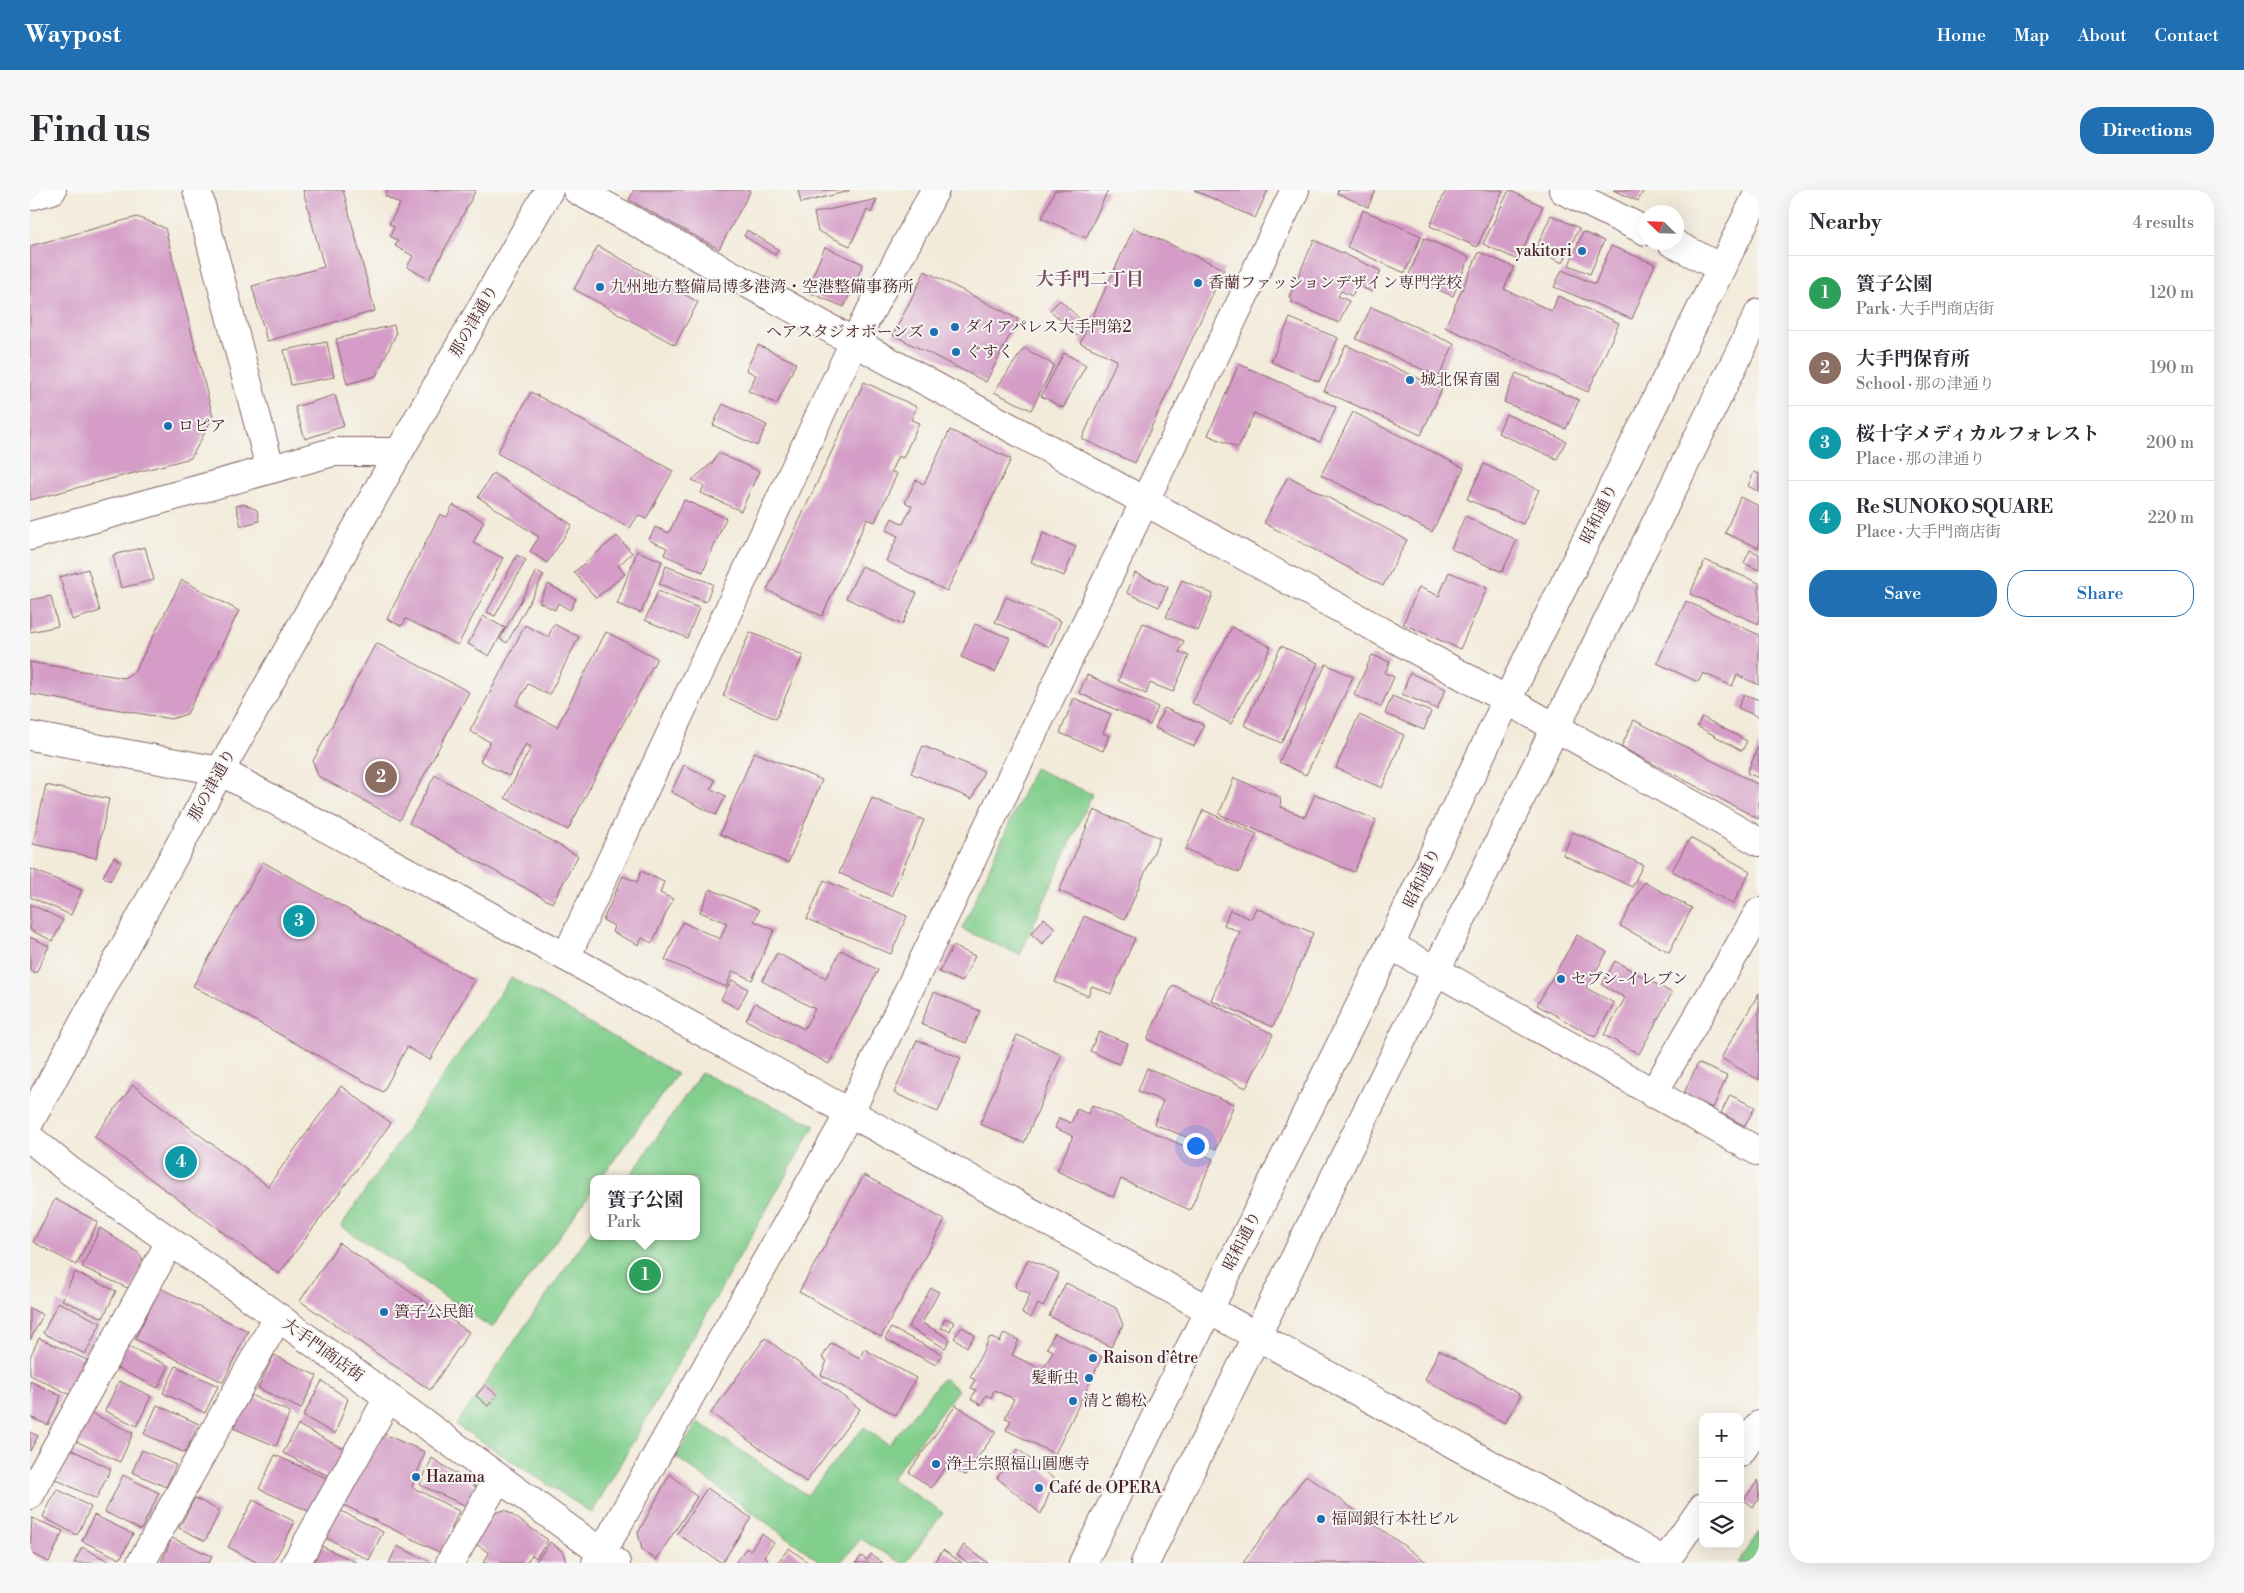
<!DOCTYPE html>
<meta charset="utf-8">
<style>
:root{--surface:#fff;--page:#f7f7f7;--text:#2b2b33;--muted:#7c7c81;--line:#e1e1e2;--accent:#1f6fb2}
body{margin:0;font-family:"Libre Bodoni","Noto Serif JP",serif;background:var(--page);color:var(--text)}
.controls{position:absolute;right:15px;bottom:15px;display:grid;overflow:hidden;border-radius:10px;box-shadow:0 5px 20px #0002}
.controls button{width:45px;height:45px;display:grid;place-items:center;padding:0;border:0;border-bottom:1px solid var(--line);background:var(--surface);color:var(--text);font:25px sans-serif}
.compass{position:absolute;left:1609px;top:15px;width:45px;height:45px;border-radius:50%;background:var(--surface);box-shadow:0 5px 20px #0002;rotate:293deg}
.you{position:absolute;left:1165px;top:955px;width:18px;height:18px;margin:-12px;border:4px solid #fff;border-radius:50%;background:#1a73e8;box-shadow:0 0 0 8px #1a73e833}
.badge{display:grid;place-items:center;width:32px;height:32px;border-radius:50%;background:var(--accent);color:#fff;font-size:16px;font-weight:700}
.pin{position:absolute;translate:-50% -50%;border:2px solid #fff;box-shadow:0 1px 5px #0006}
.popup{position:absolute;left:560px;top:985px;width:110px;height:65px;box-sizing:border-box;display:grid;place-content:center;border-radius:10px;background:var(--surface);filter:drop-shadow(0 1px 4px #0005);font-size:16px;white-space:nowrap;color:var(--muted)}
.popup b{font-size:19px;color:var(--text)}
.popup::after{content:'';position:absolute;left:50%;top:100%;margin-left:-10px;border:10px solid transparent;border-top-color:var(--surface)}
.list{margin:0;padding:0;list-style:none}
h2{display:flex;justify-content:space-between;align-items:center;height:65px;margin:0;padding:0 20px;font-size:21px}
h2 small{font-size:16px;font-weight:400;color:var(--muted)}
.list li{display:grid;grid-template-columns:32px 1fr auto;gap:15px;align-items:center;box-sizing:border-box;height:75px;padding:0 20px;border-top:1px solid var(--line)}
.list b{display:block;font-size:19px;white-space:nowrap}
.list p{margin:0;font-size:16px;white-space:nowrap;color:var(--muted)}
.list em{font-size:16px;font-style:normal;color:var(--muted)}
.actions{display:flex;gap:10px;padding:15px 20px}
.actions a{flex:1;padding:11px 0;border:1px solid var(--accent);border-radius:20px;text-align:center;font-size:18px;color:var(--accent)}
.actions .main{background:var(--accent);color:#fff}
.icon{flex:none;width:28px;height:28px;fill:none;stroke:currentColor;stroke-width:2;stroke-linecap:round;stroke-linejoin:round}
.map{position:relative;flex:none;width:1729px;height:1373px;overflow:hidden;border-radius:20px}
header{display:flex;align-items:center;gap:30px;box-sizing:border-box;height:70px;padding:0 25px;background:var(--accent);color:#fff}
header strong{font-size:24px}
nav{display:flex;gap:28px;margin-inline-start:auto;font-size:18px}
.intro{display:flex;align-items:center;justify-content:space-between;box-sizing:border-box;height:120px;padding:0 30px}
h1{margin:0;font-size:35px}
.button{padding:12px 22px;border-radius:20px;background:var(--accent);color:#fff;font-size:18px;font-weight:700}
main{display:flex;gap:30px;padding:0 30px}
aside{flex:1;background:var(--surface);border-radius:20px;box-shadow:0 5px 20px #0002}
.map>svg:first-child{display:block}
</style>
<header>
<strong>Waypost</strong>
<nav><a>Home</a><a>Map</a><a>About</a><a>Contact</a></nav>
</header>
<div class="intro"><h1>Find us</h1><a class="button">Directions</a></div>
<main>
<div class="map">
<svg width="1729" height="1373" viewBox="0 0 1729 1373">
<rect width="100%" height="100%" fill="#f6f6f2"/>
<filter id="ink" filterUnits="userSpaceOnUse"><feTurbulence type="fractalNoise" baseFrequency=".02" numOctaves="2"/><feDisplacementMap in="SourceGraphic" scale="10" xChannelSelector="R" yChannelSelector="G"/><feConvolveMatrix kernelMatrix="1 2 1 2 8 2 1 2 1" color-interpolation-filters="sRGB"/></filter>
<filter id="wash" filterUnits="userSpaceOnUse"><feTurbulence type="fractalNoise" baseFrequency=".0096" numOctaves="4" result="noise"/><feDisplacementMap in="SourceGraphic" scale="20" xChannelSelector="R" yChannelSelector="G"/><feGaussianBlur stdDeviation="1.12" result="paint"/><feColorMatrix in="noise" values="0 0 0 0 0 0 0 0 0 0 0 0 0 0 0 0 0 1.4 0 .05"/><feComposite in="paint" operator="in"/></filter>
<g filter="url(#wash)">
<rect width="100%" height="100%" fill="#f3ebda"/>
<!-- green -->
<path fill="#82cf8d" stroke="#66775c" d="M1004 578 1062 604 990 765 932 739Z
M481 787 647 884 570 989H564V998L462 1138 311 1036Z
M671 883 785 935 562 1323 426 1235 564 1037V1046H666V989H598Z
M913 1188 928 1200 861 1289 913 1323 876 1373H872L831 1349 810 1373H792L646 1267 668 1232 777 1305 834 1237 858 1255Z
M1729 1342V1373H1707Z"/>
<g id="blocks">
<!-- building -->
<path fill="#d49cc6" d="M273 0H313L345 121 237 151 222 96 294 77Z
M358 0H446L399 89 377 77 383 66 365 56 368 51 360 46 364 37 359 34 370 14 355 6Z
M604 0H721L689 59 599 10Z
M768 0H819V1L771 13Z
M1025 0H1078L1056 48 1012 28Z
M1164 0H1238L1225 28Z
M1308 0H1346L1338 17 1307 3Z
M1416 0H1473L1447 57 1400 36Z
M1479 0 1513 16 1488 70 1453 54Z
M1583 0H1614L1608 11Z
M847 9 841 23 837 20 820 56 788 41 784 23Z
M1333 20 1391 46 1375 83 1317 57Z
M1521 25 1549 38 1533 73 1505 61Z
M107 27 135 38 183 227 161 268 0 310V56Z
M1104 38 1194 79 1105 273 1052 249 1087 170 1050 153Z
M717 40 748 59 745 65 714 46Z
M1553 42 1574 51 1560 84 1539 75Z
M1394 48 1439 67 1423 106 1378 87Z
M1284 50 1351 81 1342 102 1327 95 1322 106 1311 101 1308 106 1319 111 1309 133 1261 112 1263 110 1259 107Z
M568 56 668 112 645 155 544 99Z
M1581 56 1625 74 1602 129 1524 97 1532 80 1565 94Z
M795 57 833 74 814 117 776 101Z
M1449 62 1484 77 1474 99 1522 121 1528 106 1589 133 1558 202 1415 137Z
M895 81 988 129 956 192 863 145Z
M1030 110 1054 133 1047 146 1020 120Z
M1341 117 1424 154 1409 187 1326 149Z
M1260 128 1308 148 1289 192 1241 172Z
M364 135 366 144 346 186 317 194 306 149Z
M297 152 304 187 261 195 254 160Z
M728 155 766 173 747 214 718 201 726 185 716 180Z
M1316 155 1412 199 1391 245 1294 201Z
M994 158 1024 175 1001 220 964 202Z
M1034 163 1056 175 1033 218 1011 206Z
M1209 174 1306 217 1290 252 1224 223 1208 258 1178 245Z
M1486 183 1549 210 1536 239 1474 212Z
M834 192 887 217 881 230 889 233 873 268 868 266 861 281 867 284 845 332 837 329 792 426 737 400Z
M501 202 643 281 616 329 608 325 600 338 467 263Z
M305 205 314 236 275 249 265 217Z
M693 214 737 235 727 256 683 235Z
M1323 222 1434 278 1402 342 1291 285Z
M1476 224 1536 251 1527 269 1468 243Z
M920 240 981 269 917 401 856 371 868 346 856 340 862 328 873 334 882 316 875 312 886 290 894 294Z
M688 263 729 281 711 321 671 303 674 295 662 290 683 272Z
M1454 274 1509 300 1493 334 1437 309Z
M1724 282 1729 284V302L1718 296Z
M463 283 542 335 517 373 500 361 509 347 448 307Z
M1258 286 1377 350 1353 396 1234 333Z
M1710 307 1729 316V358L1695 343Z
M654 310 696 328 673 382 634 365 637 358 619 350 625 337 639 343Z
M214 314 227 320 229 331 211 336 206 316Z
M423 315 454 331 443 353 473 368 428 455 376 429 372 436 357 429 410 324 417 327Z
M1435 326 1487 350 1472 382 1421 359Z
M1013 343 1046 357 1034 386 1001 372Z
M587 346 602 363 588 376 595 384 566 408 544 382Z
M115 357 124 390 91 398 83 365Z
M1720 360 1729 364V380L1714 373Z
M607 361 632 371 611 423 587 414Z
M487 365 496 370 465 426 457 422Z
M1675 370 1729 393V434L1660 404Z
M636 376 683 394 676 412 629 394Z
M832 376 887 403 872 435 816 408Z
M58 379 70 421 42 430 30 387Z
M507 381 514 385 477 453 470 449Z
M1419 382 1457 398 1430 459 1373 434 1389 397 1409 406Z
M1105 383 1138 397 1129 417 1097 403Z
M152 390 209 421 157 524 141 529 0 504V472L94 488 105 481Z
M1152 390 1183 404 1168 441 1136 427Z
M518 394 546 409 540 420 528 413 525 420 509 412Z
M628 401 669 418 657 448 615 430Z
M21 406 28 436 0 442V410Z
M976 407 1031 431 1020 457 965 432Z
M1656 411 1729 445V495L1707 485 1702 496 1673 483 1668 492 1627 473Z
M453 426 475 438 459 466 438 454Z
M1113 433 1154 451 1149 462 1159 466 1143 502 1120 493 1116 504 1088 491Z
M524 434 549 447 519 505 498 494 486 515 527 537 576 442 627 468 538 640 475 608 501 557 496 554 479 586 450 571 460 552 440 541 495 435 518 447Z
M945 434 980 448 965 482 931 467Z
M1202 437 1241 457 1201 534 1162 513Z
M720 442 773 465 746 529 693 506Z
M346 453 439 502 370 630 288 586 283 571Z
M1251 456 1288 473 1251 553 1214 535Z
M1342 465 1360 472 1355 483 1364 487 1351 517 1324 505Z
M1296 474 1323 487 1276 585 1249 572Z
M1380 483 1416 499 1407 519 1372 504Z
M1057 485 1128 517 1120 535 1049 503Z
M1714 504 1729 510V527L1708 518Z
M1362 506 1401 522 1394 540 1355 524Z
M1044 508 1081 524 1073 543 1079 546 1073 561 1030 543Z
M1134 518 1174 535 1164 556 1125 538Z
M1329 525 1374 545 1352 598 1306 578Z
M1672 527 1717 551 1712 561 1667 536Z
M1604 530 1729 595V629L1591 557Z
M1729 555V588L1717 583Z
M893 556 954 581 942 609 881 583Z
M724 562 792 590 758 673 690 644Z
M654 575 685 590 681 599 696 606 686 625 641 602Z
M405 585 548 666 522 713 379 633Z
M1204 588 1250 607 1251 617 1275 627 1285 604 1346 630 1324 682 1189 624Z
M16 595 79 609 66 668 3 654Z
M842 608 894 630 861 706 809 683Z
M1064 620 1130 648 1095 729 1029 701Z
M1173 620 1227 644 1209 683 1156 659Z
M1543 642 1613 675 1602 697 1533 665Z
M1660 648 1720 681 1703 714 1642 681Z
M84 667 91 672 80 691 73 686Z
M233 672 444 790 400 870 377 857 353 902 163 796Z
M1 679 52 700 41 725 0 707Z
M611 681 634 692 630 703 643 709 622 753 612 748 609 755 582 742 584 736 573 730 593 686 607 692Z
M794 690 877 726 861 764 777 729Z
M1614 692 1662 718 1639 762 1590 736Z
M680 699 729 720 724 731 744 740 722 790 703 781 696 797 635 770 652 732 690 749 697 733 670 722Z
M0 714 33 730 23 751 0 740Z
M1226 718 1283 743 1243 837 1181 810 1210 742 1194 735 1200 720 1221 729Z
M1054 726 1105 748 1081 804 1062 796 1058 806 1025 792Z
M1014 728 1025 738 1013 754 1001 744Z
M1547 745 1577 762 1556 798 1584 813 1565 847 1507 815Z
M0 747 19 756 6 783 0 780Z
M923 756 945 766 932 792 909 782Z
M811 760 848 780 799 874 716 830 725 813 774 839 785 819 732 791 747 763 796 788Z
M1585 771 1642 803 1609 864 1574 845 1595 808 1572 795Z
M702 790 718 799 708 819 691 809Z
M1143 795 1243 844 1216 898 1117 849Z
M904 802 950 821 936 853 891 834Z
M1729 803V890L1691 868Z
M1069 842 1098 853 1089 874 1060 861Z
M987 845 1032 864 994 953 950 934Z
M887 850 931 868 908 922 864 903Z
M1668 873 1697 886 1683 918 1653 905Z
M1117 878 1204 914 1186 959 1124 934 1133 911 1108 901Z
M103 895 238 996 311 896 361 933 249 1084 64 947Z
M1700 905 1725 917 1715 936 1691 923Z
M1062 915 1183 969 1160 1020 1091 989 1083 1007 1027 981 1043 946 1025 938 1029 928 1041 933 1047 919 1058 924Z
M834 985 915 1030 851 1147 769 1102Z
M25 1009 68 1032 46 1075 3 1052Z
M70 1038 110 1064 113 1071 102 1100 52 1077Z
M309 1053 439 1142 400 1200 270 1111Z
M998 1069 1029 1083 1013 1117 1008 1114 1001 1128 992 1123 1000 1104 985 1097Z
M45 1082 86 1101 73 1128 32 1110Z
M1036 1093 1086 1118 1093 1135 1081 1157 1019 1126Z
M130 1098 218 1141 193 1192 105 1149Z
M901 1098 909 1102 892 1133 920 1149 915 1158 878 1137Z
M28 1112 71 1133 55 1164 13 1143Z
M0 1118 13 1125 0 1150Z
M915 1128 924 1132 920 1141 911 1138Z
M932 1137 945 1145 937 1157 924 1148Z
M861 1138 912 1164 906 1175 855 1149Z
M974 1143 989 1150 982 1165 1013 1180 1023 1161 1017 1158 1024 1143 1072 1167 1025 1264 976 1240 981 1230 975 1228 984 1209 964 1200 961 1208 956 1205 951 1215 941 1209 946 1200 941 1198 945 1190 940 1187 960 1147 970 1152Z
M9 1148 57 1170 41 1205 0 1185V1167Z
M735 1148 830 1219 776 1292 681 1223Z
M801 1153 830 1168 834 1159 886 1188 866 1225 791 1185 797 1171 792 1168Z
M94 1154 139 1176 128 1198 83 1176Z
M1409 1160 1491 1205 1475 1233 1395 1190Z
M244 1165 287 1186 271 1219 228 1198Z
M146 1176 188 1196 175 1223 133 1203Z
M0 1191 31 1206 18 1235 0 1227Z
M89 1191 121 1206 107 1236 75 1221Z
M292 1191 318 1209 305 1244 273 1226Z
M455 1195 467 1205 458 1216 446 1206Z
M218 1204 260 1222 246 1256 203 1238Z
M127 1215 169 1234 155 1263 114 1244Z
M926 1215 966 1242 935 1285 919 1273 901 1298 879 1282Z
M59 1222 103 1243 90 1272 46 1251Z
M268 1235 316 1260 302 1288 253 1263Z
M0 1242 8 1246 0 1261Z
M354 1244 395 1262 382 1297 429 1321 411 1363 312 1314Z
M38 1258 81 1279 66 1309 23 1288Z
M988 1259 1025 1290 1011 1324 967 1288Z
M112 1260 146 1275 136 1297 102 1282Z
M245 1265 298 1289 283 1323 229 1299Z
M402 1268 449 1299 441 1318 390 1295Z
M640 1284 667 1307 626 1370 612 1360 608 1343Z
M93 1285 129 1303 111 1340 75 1322Z
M1276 1285 1398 1373H1213Z
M1728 1290 1729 1309 1723 1317 1714 1310Z
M677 1298 721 1328 692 1373 647 1344Z
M27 1299 61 1317 47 1345 13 1327Z
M165 1308 190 1321 175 1351 149 1338Z
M223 1310 265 1332 243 1373H228L198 1357Z
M309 1320 353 1342 339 1370 295 1347Z
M475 1320 518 1350 506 1368 502 1365 496 1373H453L459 1363 442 1351 460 1324Z
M64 1325 103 1344 90 1369 52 1351Z
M2 1328 33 1341 19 1372 0 1363Z
M732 1344 744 1353 734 1366 738 1369 735 1373H705L716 1358 720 1360Z
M142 1348 182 1366 179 1373H131Z
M520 1352 533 1362 536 1373H505Z
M934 1355 958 1373H938L927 1365Z
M291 1356 328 1373H283Z
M367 1356 403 1373H359Z
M52 1357 82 1373H44Z
M759 1358 779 1373H747Z
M913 1360 932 1373H904Z
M841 1364 853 1373H826L831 1366 837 1370Z"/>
</g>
</g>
<g filter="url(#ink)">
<use href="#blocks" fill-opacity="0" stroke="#856668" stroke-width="1"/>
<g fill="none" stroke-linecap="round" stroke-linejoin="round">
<defs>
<path id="minor" d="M167 0 240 278
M1533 0 1616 41
M0 6 22 0
M1641 52 1691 78
M1360 755 1729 962
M1623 904 1729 722
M0 948 40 981 248 1127 586 1373
M0 1305 140 1052
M111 1373 248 1127
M266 1373 358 1208
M420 1373 468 1288"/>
<path id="tertiary" d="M547 0 1477 510 1729 652
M0 346 303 262H369
M0 546 190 581 536 767 1602 1352 1635 1372
M536 767 824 152 905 0
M0 931 190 581 369 262 519 0
M1710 1263 1729 1235
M566 1373 819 924 1265 0
M1053 1373 1360 755 1477 510 1729 2
M1115 1373 1729 123
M1634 1373 1673 1317"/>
</defs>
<!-- minor casing -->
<use href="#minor" stroke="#856668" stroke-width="30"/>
<!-- tertiary casing -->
<use href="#tertiary" stroke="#856668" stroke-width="30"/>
<!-- minor -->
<use href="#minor" stroke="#fff" stroke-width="28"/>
<!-- tertiary -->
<use href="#tertiary" stroke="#fff" stroke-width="28"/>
</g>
</g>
<!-- markers -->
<g fill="#1f6fb2" stroke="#f6f6f2" stroke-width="2">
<circle cx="1552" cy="61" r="5"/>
<circle cx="1168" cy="93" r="5"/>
<circle cx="570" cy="97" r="5"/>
<circle cx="925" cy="137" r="5"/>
<circle cx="904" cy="142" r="5"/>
<circle cx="926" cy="162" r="5"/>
<circle cx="1380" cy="190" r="5"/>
<circle cx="138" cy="236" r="5"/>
<circle cx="1531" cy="789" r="5"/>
<circle cx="354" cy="1122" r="5"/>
<circle cx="1063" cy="1168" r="5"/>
<circle cx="1059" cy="1188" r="5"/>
<circle cx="1043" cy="1211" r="5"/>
<circle cx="906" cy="1274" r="5"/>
<circle cx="386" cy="1287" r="5"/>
<circle cx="1009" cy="1298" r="5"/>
<circle cx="1291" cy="1329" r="5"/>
</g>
<g text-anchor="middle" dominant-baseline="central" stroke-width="4" stroke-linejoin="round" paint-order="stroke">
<!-- poi labels -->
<g font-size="16" fill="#4a1f2b" stroke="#f6f6f2" text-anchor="start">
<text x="1542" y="61" text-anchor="end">yakitori</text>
<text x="1178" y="93">香蘭ファッションデザイン専門学校</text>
<text x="580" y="97">九州地方整備局博多港湾・空港整備事務所</text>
<text x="935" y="137">ダイアパレス大手門第2</text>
<text x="894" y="142" text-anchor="end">ヘアスタジオボーンズ</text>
<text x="936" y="162">ぐすく</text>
<text x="1390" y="190">城北保育園</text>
<text x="148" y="236">ロピア</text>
<text x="1541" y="789">セブン-イレブン</text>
<text x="364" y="1122">簀子公民館</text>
<text x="1073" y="1168">Raison d’être</text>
<text x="1049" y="1188" text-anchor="end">髪斬虫</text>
<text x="1053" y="1211">清と鶴松</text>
<text x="916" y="1274">浄土宗照福山圓應寺</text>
<text x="396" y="1287">Hazama</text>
<text x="1019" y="1298">Café de OPERA</text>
<text x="1301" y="1329">福岡銀行本社ビル</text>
</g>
<!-- street labels -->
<g font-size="16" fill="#4a1f2b" stroke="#f6f6f2">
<text transform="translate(444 131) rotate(-60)">那の津通り</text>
<text transform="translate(1569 324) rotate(-64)">昭和通り</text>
<text transform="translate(182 595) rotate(-61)">那の津通り</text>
<text transform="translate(1392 688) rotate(-64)">昭和通り</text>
<text transform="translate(1212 1051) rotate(-63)">昭和通り</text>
<text transform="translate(293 1160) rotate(36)">大手門商店街</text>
</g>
<!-- neighbourhood labels -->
<g font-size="18" font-weight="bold" fill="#7a4b61" stroke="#f6f6f2">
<text x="1060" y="89">大手門二丁目</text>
</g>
</g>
</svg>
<div class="controls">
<button>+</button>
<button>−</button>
<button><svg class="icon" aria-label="layers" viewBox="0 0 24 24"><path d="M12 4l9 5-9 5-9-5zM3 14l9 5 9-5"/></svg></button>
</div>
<svg class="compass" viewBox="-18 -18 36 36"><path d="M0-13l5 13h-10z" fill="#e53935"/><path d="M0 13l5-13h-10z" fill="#7c7c81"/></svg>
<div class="you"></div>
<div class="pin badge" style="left:615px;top:1085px;background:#2e9e5b">1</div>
<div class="popup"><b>簀子公園</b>Park</div>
<div class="pin badge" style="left:351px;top:587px;background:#8d6e63">2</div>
<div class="pin badge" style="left:269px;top:731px;background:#0f9aa8">3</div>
<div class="pin badge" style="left:151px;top:972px;background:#0f9aa8">4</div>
</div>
<aside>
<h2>Nearby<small>4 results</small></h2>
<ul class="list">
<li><span class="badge" style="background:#2e9e5b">1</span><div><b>簀子公園</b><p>Park · 大手門商店街</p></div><em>120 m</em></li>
<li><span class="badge" style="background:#8d6e63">2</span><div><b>大手門保育所</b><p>School · 那の津通り</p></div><em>190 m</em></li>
<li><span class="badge" style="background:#0f9aa8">3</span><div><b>桜十字メディカルフォレスト</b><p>Place · 那の津通り</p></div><em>200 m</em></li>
<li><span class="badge" style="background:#0f9aa8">4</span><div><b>Re SUNOKO SQUARE</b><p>Place · 大手門商店街</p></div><em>220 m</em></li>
</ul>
<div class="actions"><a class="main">Save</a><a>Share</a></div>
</aside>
</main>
